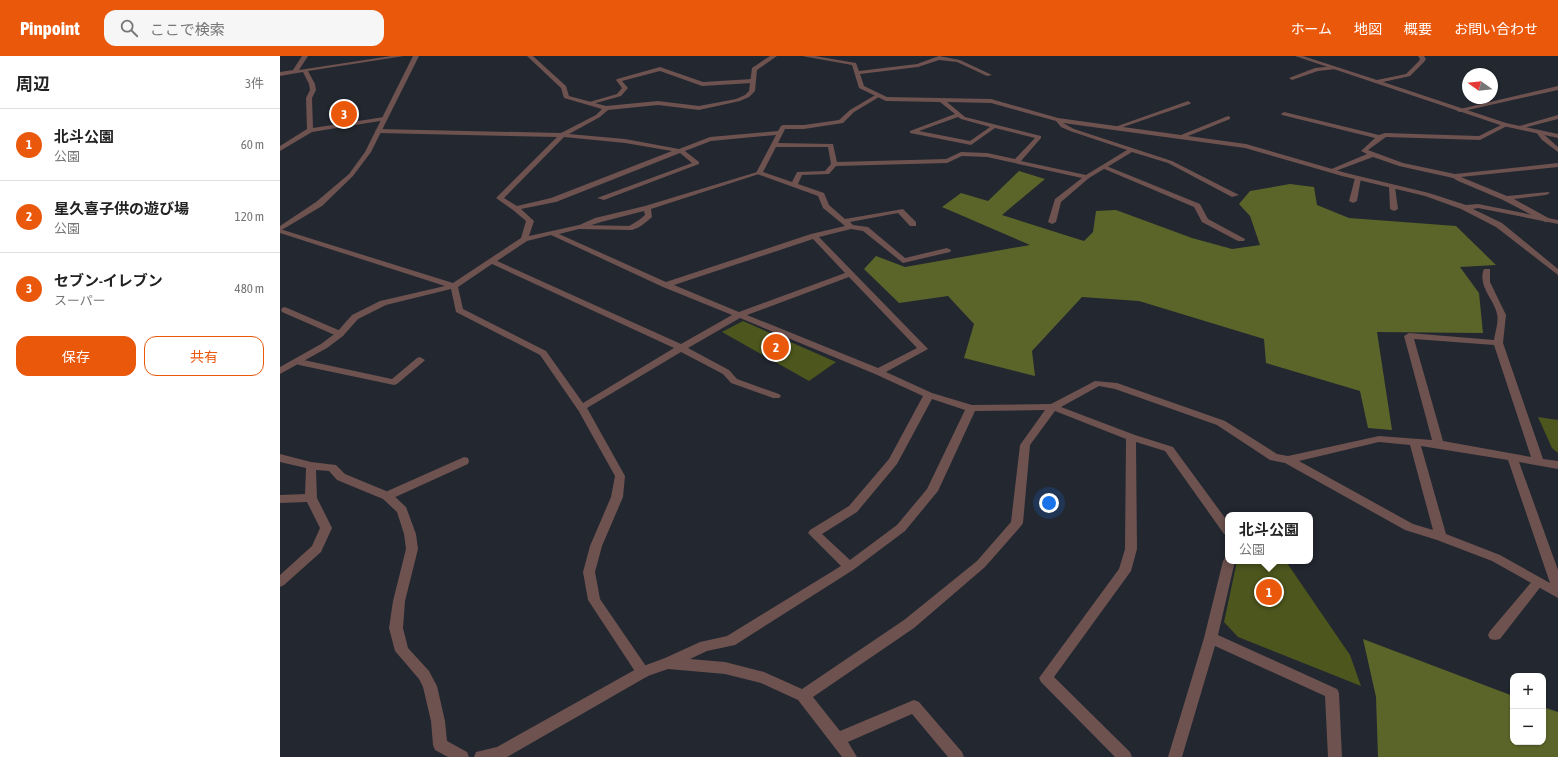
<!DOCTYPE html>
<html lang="ja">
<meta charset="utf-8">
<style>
:root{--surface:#fff;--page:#f6f6f6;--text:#222;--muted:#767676;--line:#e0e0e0;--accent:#ea580c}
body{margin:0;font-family:"Asap Condensed","Noto Sans JP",sans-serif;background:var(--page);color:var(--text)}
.controls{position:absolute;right:12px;bottom:12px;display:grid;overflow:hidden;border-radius:8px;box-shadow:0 1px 3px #0004}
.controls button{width:36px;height:36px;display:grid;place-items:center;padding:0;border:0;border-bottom:1px solid var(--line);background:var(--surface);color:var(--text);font:20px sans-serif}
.compass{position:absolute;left:1182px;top:12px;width:36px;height:36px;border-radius:50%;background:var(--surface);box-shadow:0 1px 3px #0004;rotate:284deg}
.you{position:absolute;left:769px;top:447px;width:14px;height:14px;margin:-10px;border:3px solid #fff;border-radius:50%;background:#1a73e8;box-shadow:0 0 0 6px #1a73e833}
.badge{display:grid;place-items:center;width:26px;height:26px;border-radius:50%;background:var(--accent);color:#fff;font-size:13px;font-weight:700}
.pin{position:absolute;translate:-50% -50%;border:2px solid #fff;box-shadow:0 1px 4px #0006}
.popup{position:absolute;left:945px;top:456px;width:88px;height:52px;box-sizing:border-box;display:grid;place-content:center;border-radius:8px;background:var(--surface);filter:drop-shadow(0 1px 3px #0005);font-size:13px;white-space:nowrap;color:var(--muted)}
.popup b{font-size:15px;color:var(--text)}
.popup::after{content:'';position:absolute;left:50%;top:100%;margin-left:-8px;border:8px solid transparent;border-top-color:var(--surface)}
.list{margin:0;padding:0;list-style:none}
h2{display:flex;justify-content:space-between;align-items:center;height:52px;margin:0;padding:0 16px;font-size:17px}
h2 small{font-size:13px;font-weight:400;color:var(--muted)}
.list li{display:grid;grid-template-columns:26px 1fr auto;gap:12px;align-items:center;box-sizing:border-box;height:72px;padding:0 16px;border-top:1px solid var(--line)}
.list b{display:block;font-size:15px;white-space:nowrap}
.list p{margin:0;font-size:13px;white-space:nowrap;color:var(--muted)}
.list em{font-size:13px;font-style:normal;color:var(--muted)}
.actions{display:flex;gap:8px;padding:12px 16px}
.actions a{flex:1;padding:9px 0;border:1px solid var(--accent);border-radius:12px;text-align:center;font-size:14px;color:var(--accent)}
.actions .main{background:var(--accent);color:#fff}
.icon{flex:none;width:22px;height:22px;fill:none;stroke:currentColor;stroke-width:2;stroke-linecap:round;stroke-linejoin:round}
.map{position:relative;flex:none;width:1278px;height:701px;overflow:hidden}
header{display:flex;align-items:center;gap:24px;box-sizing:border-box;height:56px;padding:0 20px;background:var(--accent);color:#fff}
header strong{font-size:19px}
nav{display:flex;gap:22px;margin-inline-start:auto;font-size:14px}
.search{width:280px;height:36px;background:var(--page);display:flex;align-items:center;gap:10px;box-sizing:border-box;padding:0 14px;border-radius:12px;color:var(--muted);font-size:15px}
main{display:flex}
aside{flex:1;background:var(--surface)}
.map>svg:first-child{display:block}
</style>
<header>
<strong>Pinpoint</strong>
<div class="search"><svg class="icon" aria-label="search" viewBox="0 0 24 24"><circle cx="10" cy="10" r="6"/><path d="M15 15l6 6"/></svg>ここで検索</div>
<nav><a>ホーム</a><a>地図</a><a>概要</a><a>お問い合わせ</a></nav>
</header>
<main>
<aside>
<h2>周辺<small>3件</small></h2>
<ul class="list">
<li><span class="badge">1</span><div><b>北斗公園</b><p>公園</p></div><em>60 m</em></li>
<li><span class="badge">2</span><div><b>星久喜子供の遊び場</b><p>公園</p></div><em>120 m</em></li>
<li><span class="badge">3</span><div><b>セブン-イレブン</b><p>スーパー</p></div><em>480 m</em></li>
</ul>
<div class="actions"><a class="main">保存</a><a>共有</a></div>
</aside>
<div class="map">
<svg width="1278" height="701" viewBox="0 0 1278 701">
<rect width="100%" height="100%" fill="#222730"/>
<!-- green -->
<path fill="#4c561d" d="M463 265 556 306 529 325 442 276Z
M1258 361 1278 364V397L1272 392Z
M957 505H1004L1007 507 1070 599 1081 630 958 581 944 566Z"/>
<!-- forest -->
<path fill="#5b6529" d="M739 115 765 123 722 159 804 185 813 176 816 155 836 154 912 182 952 193 980 189 970 160 959 148 970 135 1010 128 1034 131 1037 149 1069 162 1176 170 1216 209 1180 211 1199 237 1203 277 1097 276 1112 374 1088 372 1080 335 986 307 984 283 859 245 802 241 752 295 755 320 684 302 694 268 668 240 619 247 584 213 596 200 625 211 750 189 662 151 681 137 708 145Z
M1083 583 1233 640V686H1263V651L1278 656V701H1098L1096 641Z"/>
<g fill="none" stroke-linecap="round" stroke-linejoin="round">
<!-- service -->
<path fill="#6d524f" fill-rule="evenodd" d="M1054 10 1057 12 1056 13 1038 15 1012 24 1009 22 1035 12Z
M380 11 423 26 472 23 475 25 472 27 422 30 380 15 342 25 348 32 341 40 309 49 306 47 337 38 342 32 336 24 337 23Z
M1278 30V34L1179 56 1176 54Z
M597 38 600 40 599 41 574 56 563 67 524 73H503L500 71 503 69H524L559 64 570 54Z
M908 45 911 47 910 48 840 72 835 71Z
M1004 56 1099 79 1105 77 1199 80 1223 68H1227V70L1200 84 1106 81 1088 94 1123 107 1175 118 1278 107V111L1181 121 1227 140 1268 136 1270 137 1266 139 1234 143 1272 164 1268 166H1265L1223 144 1178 125 1173 122 1119 110 1093 101 1053 116H1049V114L1087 98 1081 95 1095 82 1002 59 1001 58Z
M1278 59V63L1239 73 1236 71Z
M1259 74 1278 91V96L1262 84 1256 76Z
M824 109 920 148 928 163 965 183 964 185H958L922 166 914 151 822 112V110Z
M477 116 482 117 371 153 372 161C365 167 357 175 347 174L346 172 359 164 365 159 364 155 321 166 299 173 295 171 315 162 365 150Z
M1078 120 1081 122 1077 145 1073 147 1069 145 1075 122Z
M1112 129 1115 131 1118 153 1114 155 1110 153 1109 131Z
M5 251 63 276 64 278 63 280H57L2 256 1 254 2 252Z
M140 301 145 304 143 306 117 328 114 329 19 309 14 306 19 303 112 323 137 302Z
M302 349 307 352 345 420 343 441 322 490 315 516 320 543 370 616 368 620 363 622 358 620 308 544 303 516 310 490 331 441 335 420 297 352Z
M184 401 188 402 189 405 188 408 111 443H103L101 440 103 437Z
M1258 521 1262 523 1264 526 1262 529 1220 583 1215 584 1210 583 1208 579 1210 575 1254 523Z"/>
<!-- minor -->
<path fill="#6d524f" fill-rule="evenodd" d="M22 0H28L19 14 111 0H124L28 15 35 28 36 34 32 42 33 72 104 61 107 63 106 64 32 76 0 95V90L27 73 26 42 30 34 29 28 23 16 0 20V16L13 14Z
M247 0H253L286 30 289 40 326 50 378 45 419 50 456 43 465 39 469 35 472 12 490 0H497L477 14 475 35 469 41 460 45 419 54 378 49 328 54 320 61 289 78 345 83 399 93 430 81 498 75 501 70 503 69 506 71 498 87 553 88 557 106 666 103 681 96 707 97 735 103 755 82 715 72 691 89 630 77V75L675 58 660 46 606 45 579 32 572 9 522 0H535L576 7 579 15 637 8 659 0 680 4 712 19 707 20 677 6 659 4 638 11 580 18 584 30 607 41 711 43 778 62 901 79 948 60 950 61V63L908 80 966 88 1066 117 1149 137 1186 149 1198 148 1278 164V168L1198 152 1193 153 1222 167 1278 213V219L1216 171 1181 153 1145 140 1062 120 965 92 783 67 794 73 892 105 959 139 952 141 888 107 852 96 809 122 781 146 776 166 772 168 768 166 775 143 802 122 707 101 682 100 667 107 556 110 549 118 522 119 518 128 544 137 549 149 565 163 623 153 636 166V170H630L618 157 570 166 573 169 588 171 625 202 667 192 671 194 670 196 623 207 583 175 571 173 539 181 648 293 606 316 652 337 692 349 771 348 815 325 837 327 945 365 997 398 1008 400 1099 380 1152 384 1124 280 1129 277 1214 284C1215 277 1219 265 1217 258 1214 243 1197 230 1204 213H1210V226L1226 259 1223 287 1263 403 1278 405V413L1239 406 1278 514V542L1212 505 1157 484 1125 474 1005 407 990 404 937 369 835 333 819 330 781 351 855 379 893 391 948 466V479L944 478 885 395 856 386 857 493 851 515 774 621 850 696 852 701H835L761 626 759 622 839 513 845 493 846 383 775 355 750 389 743 467 741 470 705 511 634 572 533 641 560 675 629 646 634 644 639 646 682 696 684 701H668L632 658 568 686 577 701H562L518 644 481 627 445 618 388 613 368 620 227 701H194L196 696 217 691 358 612 385 602 420 586 447 580 561 510 528 477 530 474 569 450 609 403 643 340 595 318 460 262 408 292 449 314 457 323 499 338 501 340 499 342H493L451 327 443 318 401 296 302 355 298 354 260 299 176 256 171 233 106 249 78 263 63 280 47 292 0 318V311L41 288 57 276 72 259 100 245 165 230 0 177V173L173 227 241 182 246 165 233 154 216 142 277 81 98 77 95 75 98 73 281 77 316 59 322 53 284 42 281 32ZM667 46 711 47 776 65 781 71 790 75 847 94 806 119 741 105 761 82V80L685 61ZM678 61 681 63 710 71 690 85 639 75ZM496 79 476 117 477 118 538 140 543 152 565 170 531 178 386 226 279 178 299 173 350 174H353V170L299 169 249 180 254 165 241 153 276 146 400 97 412 107 317 142 324 144 419 108V106L405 95 431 85ZM284 81 345 87 392 95 271 142 237 150 224 142ZM496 91H548L551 108 545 115 517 116 512 126 483 116ZM271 179 383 231 452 259 401 288 217 205 247 185ZM533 183 565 217 459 256 394 229ZM212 208 394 292 303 347 266 295 183 253 178 231ZM569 221 637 292 598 312 467 259ZM1134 283 1214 289 1251 401 1163 385ZM652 343 685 354 647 433 617 469 570 504 542 478 577 456 617 408ZM765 354 740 389 731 466 697 505 624 564 522 633 484 616 445 606 410 603 427 595 455 589 573 514 625 475 658 435 695 355ZM1099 386 1130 389 1153 474 1133 468 1019 405ZM1141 390 1228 404 1270 527 1220 499 1166 478Z
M1015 0H1023L1097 24 1126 18 1139 5 1140 3 1138 0H1144L1146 3 1144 6 1130 20 1103 26 1226 67 1278 78V82L1223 70Z
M0 398 31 406 56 409 65 418 111 437 126 451 136 478 138 493 125 545 123 572 128 592 149 615 157 630 165 665 167 685 187 696 189 701H168L155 694 153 689 151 665 143 631 139 623 115 595 109 572 113 545 126 493 124 478 117 456 103 443 57 424 49 415 36 414 37 442 52 472 41 496 4 529 0 531V519L32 490 40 472 27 446 0 447V439L25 438 26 412 0 406Z
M948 501V505H955L938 579 1057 633 1059 637 1062 701H1048L1045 640 935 590 902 701H888L924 582 943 505 945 502Z"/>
<!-- tertiary -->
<path fill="#6d524f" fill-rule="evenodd" d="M133 0H139L91 96 73 120 42 150 0 175V170L36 146 69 118 85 96Z"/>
</g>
</svg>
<div class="controls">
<button>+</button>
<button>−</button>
</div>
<svg class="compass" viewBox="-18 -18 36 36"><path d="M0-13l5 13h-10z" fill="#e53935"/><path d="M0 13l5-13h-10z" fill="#767676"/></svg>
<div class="you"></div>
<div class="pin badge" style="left:989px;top:536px">1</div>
<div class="popup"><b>北斗公園</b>公園</div>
<div class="pin badge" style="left:496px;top:291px">2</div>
<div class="pin badge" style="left:64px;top:58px">3</div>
</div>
</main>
